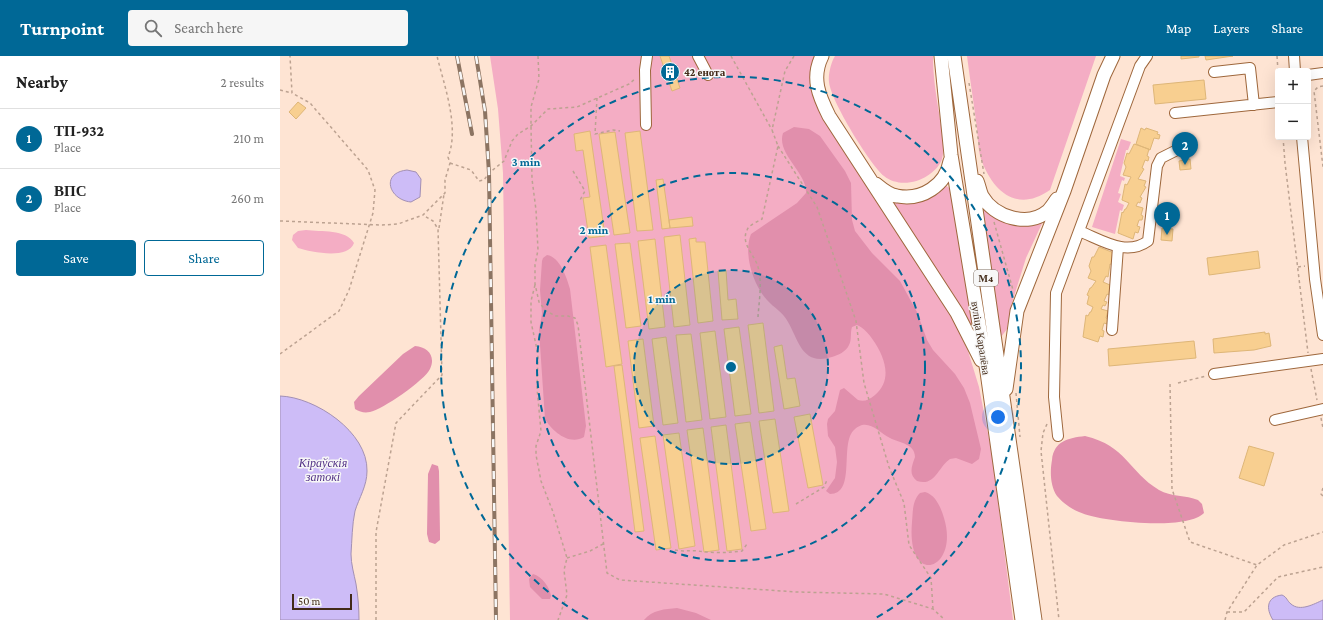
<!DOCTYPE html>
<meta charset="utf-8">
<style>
:root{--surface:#fff;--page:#f6f6f6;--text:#222;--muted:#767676;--line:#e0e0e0;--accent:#006896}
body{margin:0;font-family:"Crimson Pro",serif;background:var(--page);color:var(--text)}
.controls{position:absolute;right:12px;top:12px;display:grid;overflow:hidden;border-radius:4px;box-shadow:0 4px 16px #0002}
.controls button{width:36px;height:36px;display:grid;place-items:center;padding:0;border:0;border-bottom:1px solid var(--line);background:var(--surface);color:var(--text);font:20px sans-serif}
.scale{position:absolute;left:12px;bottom:10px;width:60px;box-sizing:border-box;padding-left:4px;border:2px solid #422a18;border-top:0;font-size:11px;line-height:14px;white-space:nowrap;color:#422a18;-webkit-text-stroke:3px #f7f7f7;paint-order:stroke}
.you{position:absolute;left:718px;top:361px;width:14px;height:14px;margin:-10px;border:3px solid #fff;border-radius:50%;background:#1a73e8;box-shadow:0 0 0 6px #1a73e833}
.badge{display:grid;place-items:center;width:26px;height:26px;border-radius:50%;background:var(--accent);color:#fff;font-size:13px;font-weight:700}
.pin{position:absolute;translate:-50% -33px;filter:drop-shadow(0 1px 2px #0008)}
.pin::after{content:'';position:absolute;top:21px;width:14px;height:12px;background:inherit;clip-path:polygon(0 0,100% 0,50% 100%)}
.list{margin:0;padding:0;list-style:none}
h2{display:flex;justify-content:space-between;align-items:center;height:52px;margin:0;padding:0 16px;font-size:17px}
h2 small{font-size:13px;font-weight:400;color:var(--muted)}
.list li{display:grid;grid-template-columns:26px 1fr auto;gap:12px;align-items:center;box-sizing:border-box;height:60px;padding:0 16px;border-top:1px solid var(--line)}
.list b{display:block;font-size:15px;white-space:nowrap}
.list p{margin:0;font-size:13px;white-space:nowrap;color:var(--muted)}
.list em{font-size:13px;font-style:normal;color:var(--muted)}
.actions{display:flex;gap:8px;padding:12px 16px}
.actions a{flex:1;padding:9px 0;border:1px solid var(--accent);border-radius:4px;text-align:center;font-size:14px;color:var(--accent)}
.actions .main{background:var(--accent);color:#fff}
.icon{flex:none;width:22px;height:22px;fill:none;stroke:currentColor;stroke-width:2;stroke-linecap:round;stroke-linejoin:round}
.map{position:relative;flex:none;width:1043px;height:564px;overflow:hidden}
header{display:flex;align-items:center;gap:24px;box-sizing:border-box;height:56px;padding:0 20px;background:var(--accent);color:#fff}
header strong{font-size:19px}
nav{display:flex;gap:22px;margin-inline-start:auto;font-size:14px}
.search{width:280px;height:36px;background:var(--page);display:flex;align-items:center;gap:10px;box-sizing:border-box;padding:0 14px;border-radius:4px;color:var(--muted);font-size:15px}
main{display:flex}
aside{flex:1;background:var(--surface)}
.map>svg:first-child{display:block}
</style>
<header>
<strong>Turnpoint</strong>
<div class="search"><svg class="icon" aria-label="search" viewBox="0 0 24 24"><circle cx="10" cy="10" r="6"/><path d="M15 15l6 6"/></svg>Search here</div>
<nav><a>Map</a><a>Layers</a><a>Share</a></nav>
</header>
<main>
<aside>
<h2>Nearby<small>2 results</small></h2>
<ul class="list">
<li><span class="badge">1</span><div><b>ТП-932</b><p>Place</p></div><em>210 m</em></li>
<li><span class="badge">2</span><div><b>ВПС</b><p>Place</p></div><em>260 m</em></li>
</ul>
<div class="actions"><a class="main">Save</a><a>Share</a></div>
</aside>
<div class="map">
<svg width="1043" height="564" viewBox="0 0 1043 564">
<rect width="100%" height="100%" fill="#fee4d3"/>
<!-- green -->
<path fill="#f4adc4" d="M210 0H534C530 13 530 23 533 37L673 263 688 295 699 331 712 398 733 564H230L223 117 218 53Z
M555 0H653C653 20 656 38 659 57 661 72 666 88 662 103 660 110 653 116 647 120 635 128 616 130 604 120 589 107 551 45 549 26 548 19 551 6 555 0Z
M687 0H816L770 134C737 157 713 136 701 103 698 94 698 82 697 73 694 48 690 24 687 0Z
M841 83 851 86 848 94H846L840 120 845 122 844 125 842 124 838 137 841 138 838 146 844 149 842 155 840 154 835 178 812 171Z
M665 129 672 134 695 277 610 142Z
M701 150 765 161 746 202 731 250 727 273 721 281Z
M26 174C41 176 66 173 74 187 68 204 31 196 18 192L12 184 13 179 18 175Z"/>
<!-- forest -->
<path fill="#e18fac" d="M514 71 529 73 540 80 565 115 571 127 572 164 575 175 592 197 620 225 637 256 647 284 653 294 675 318 684 332 690 347 701 393 699 403 692 408 676 402 670 403C658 411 655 431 637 425 628 418 632 410 635 401 635 388 620 387 610 382 598 376 587 360 573 375 560 390 576 438 550 438L546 435 555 422 557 406 555 391 548 380 547 368 548 363 555 355 560 334 564 332 578 344C584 346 589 344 595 339 613 324 605 301 593 284 589 278 584 272 577 269L572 271C570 277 572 284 569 289 566 296 558 299 552 301 522 310 519 285 508 266 503 256 494 252 487 244 473 229 463 197 471 178L517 147 526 137C527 116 496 98 503 77Z
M267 199C280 201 287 222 290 233L306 370 304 381C289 390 272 375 265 363L259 274 262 258 260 234 262 205 263 202Z
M135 290C148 291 156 300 150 313 145 324 102 354 90 356 84 357 80 356 75 353L74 346 79 340 123 298Z
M805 380C847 390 848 415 879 434 891 441 906 439 918 444L922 448 924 457C907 475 821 466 799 456 791 453 782 446 777 440 770 430 770 415 772 404 774 385 788 382 805 380Z
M152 408 158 410 159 415 160 479V484L155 488 149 486 147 478 148 418Z
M645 436C656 439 661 452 664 462 680 514 626 533 632 466 633 456 632 445 640 437Z
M253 518C262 520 270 532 271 540L270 543H262L250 531 249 523Z
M397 552 416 557 431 564H364C372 554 385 553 397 552Z"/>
<!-- water -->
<path fill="#cdbcf7" stroke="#a390b4" d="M127 114 136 116 141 123 140 141 131 146C109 144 100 117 127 114Z
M0 340C35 341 88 376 87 415 87 430 79 442 75 455 72 469 72 484 71 498 71 508 74 518 76 528 78 540 79 552 79 564H0Z
M1002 539C1007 541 1007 545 1011 548 1020 556 1034 548 1043 544V564H993C986 553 986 541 1002 539Z"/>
<!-- building -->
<path fill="#f8cf90" stroke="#deb678" d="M380 0H389L400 32 392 35Z
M901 0H919V1L901 3Z
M925 0H953L926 4Z
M924 24 926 43 875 48 873 29Z
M18 46 26 52 16 63 9 56Z
M861 72 865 74 866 72 878 76 877 78 880 79 879 83 874 82 870 94 856 88Z
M310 75 325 180 309 182 303 142 310 141 303 94 296 95 294 78Z
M360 75 373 174 357 175 345 77Z
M335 76 350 177 334 179 319 78Z
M854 88 869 93 867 100 869 101 868 105 865 104 862 112 864 113 858 123 866 125 864 130 866 131 860 141 862 142 860 147 858 146 856 150 863 152 861 159 863 160 862 164H859L857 170 860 171 858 177 855 176 853 183 838 177 842 156 843 157 845 153H846L849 147 842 144 845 128 847 129 851 121 843 119 846 111 844 107 847 97 849 98Z
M910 103 911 113 900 114 899 105Z
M383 123 390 172 382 173 376 124Z
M412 161 413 170 390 172 389 164Z
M882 172 893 173 892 185 881 184Z
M400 179 410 269 394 271 384 181Z
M416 182V186H425L433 265 418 267 409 183Z
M375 183 385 271 369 273 358 185Z
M350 187 361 270 346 272 335 188Z
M326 189 342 308 326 311 310 191Z
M819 191 834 197 832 204 834 205 833 209 830 208 828 221 826 220 823 226 830 229 829 239 827 238 824 245 827 246 825 250 823 249 821 253 828 255 826 262 828 263 827 268 824 267 822 274 824 275 823 281 820 280 818 286 803 281 806 259 808 260 810 256H811L813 251 807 248 809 240 807 239 810 232H811L816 225 808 222 811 215 809 210 812 201H814Z
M978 195 980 212 929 219 927 202Z
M446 214 448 244 456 243 458 263 442 264 438 215Z
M483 267 494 355 479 357 468 269Z
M459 271 471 358 455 360 444 273Z
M435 275 446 361 430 363 420 277Z
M985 276V278L989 277 991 290 974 294 934 297 933 283Z
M411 278 422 364 406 366 396 279Z
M386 281 398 367 383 369 372 283Z
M363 283 374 370 359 372 348 285Z
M914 285 916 302 829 310 828 293Z
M502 289 507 323 515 322 520 350 504 353 494 291Z
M342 309 364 475 355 476 334 310Z
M530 358 543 429 528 432 514 361Z
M495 363 509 455 493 457 479 365Z
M470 366 486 473 471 475 455 368Z
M446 369 462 493 447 495 431 371Z
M423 372 439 494 424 496 407 374Z
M399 377 415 490 399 493 383 379Z
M375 380 391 492 376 494 360 382Z
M969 390 994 397 984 430 959 422Z"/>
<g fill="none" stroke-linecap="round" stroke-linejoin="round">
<defs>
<path id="minor" d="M418 0 428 19
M1014 0 1015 15
M934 16 970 12 974 49
M1028 19 1043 17
M895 57 998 46
M366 69 365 14 367 0
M1022 81 1035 223 1043 279
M799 175C822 184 846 201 868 185L877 110 881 102 907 89
M832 274 838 191
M934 318 1043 303
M995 364 1043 353
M778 380 774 341 776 237 860 10 867 0"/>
<path id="major" d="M542 0C531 22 539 40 549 60L677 257 701 304
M661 0 671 99 707 316 742 564
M674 0 755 564
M697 125C699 130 700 136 702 140 714 161 748 172 768 155 771 152 774 147 777 143
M596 128C602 133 609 139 617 140 642 145 666 129 670 105
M726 333 737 255 784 135 824 19 833 0"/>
</defs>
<!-- minor casing -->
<use href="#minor" stroke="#9e673c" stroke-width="12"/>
<!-- major casing -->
<use href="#major" stroke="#9e673c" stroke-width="15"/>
<!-- path -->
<path stroke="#bca291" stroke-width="1.5" stroke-dasharray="3 3" stroke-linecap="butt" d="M258 0 259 23 251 51V70L252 123 256 154 258 194 255 209V228L259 246 266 255 276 260H288L295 262 298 269 327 517 340 524 517 536 604 538 653 553 665 564
M451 0 492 74
M997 0 998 15
M689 27 704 118
M1043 30 1038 31 1034 35 1043 111
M0 34 12 37
M317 42 315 78 333 74 340 75
M1003 81 1005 107 1028 297
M498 90 537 151 576 265 584 327 609 411 624 447 629 489 651 522 653 553
M170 107 191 114 199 125 204 124 209 117 224 105 232 85 238 78 251 70 268 53 297 51 349 28 356 22
M293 115 305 135 299 146
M0 165 102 169 118 168 143 159 165 137V124L170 107 168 101C180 72 164 29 157 0
M714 166 733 234
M159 172 164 138
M1018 211 1025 210
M255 229 251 245V266L258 298 257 332 261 375 256 390V399L261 425 273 456 287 502 284 514 287 539 278 564
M478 261C479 244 483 224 477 208 472 196 461 187 467 174 469 169 477 166 482 163L498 90 492 74 505 15 514 0
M0 298 59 255 69 234 93 157 95 134 88 114 30 47 12 37 10 0
M1031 313 1037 344
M898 327 926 320
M890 328 892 433 910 486 977 509
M736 337 740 381
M1041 362 1043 372
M767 368 763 377 761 395 779 564
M1043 432 1041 438 1043 440
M516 448 544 431 547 424
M395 494C403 496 410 494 418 495 432 497 447 497 462 495L467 488
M287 502 310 495 323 488
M947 556H964L998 521 1043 511
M96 564V476L116 367 162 319 158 173 153 165 143 159
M945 564 947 556 977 509 1004 489 1043 476"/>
<!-- minor -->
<use href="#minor" stroke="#fff" stroke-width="10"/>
<!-- major -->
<use href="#major" stroke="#fff" stroke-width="13"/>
<defs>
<path id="rail" d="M177 0 192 78
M196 0 205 55 209 117 216 564"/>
</defs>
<!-- rail casing -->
<use href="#rail" stroke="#8c7462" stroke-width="4"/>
<!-- rail -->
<use href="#rail" stroke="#f7f7f7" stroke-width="2.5" stroke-dasharray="8" stroke-linecap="butt"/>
</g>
<!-- distance rings -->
<circle cx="451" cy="311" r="97" fill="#006896" fill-opacity=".12"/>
<g fill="none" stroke="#006896" stroke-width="2" stroke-dasharray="7 5">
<circle cx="451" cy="311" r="97"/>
<circle cx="451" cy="311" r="194"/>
<path d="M308 563A290 290 0 1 1 594 563"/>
</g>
<!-- icons -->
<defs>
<symbol id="building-disc" viewBox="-11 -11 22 22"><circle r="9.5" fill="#006896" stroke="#f7f7f7"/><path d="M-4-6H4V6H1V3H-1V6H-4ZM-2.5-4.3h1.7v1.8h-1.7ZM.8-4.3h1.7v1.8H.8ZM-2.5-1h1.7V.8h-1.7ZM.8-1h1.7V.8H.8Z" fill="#fff"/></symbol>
</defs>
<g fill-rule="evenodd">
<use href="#building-disc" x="379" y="5" width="22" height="22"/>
</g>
<g text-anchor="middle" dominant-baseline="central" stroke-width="3" stroke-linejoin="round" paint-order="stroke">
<!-- shield labels -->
<rect fill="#f7f7f7" stroke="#78685b" stroke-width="1" x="694" y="214" width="24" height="16" rx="3"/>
<g font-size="10" font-weight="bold" fill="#422a18">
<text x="706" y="222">М4</text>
</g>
<!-- poi labels -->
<g font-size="11" font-weight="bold" fill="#422a18" stroke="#f7f7f7" text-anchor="start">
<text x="404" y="16">42 енота</text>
</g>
<!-- street labels -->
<g font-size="11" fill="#422a18" stroke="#f7f7f7">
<text transform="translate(701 282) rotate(81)">вуліца Каралёва</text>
</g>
<!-- water labels -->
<g font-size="12" font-style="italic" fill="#533287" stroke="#f7f7f7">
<text x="43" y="407">Кіраўскія<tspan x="43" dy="14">затокі</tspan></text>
</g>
</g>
<circle cx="451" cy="311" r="6" fill="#006896" stroke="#f7f7f7" stroke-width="2"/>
<g font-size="12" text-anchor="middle" font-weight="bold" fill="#006896" stroke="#f7f7f7" stroke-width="3" stroke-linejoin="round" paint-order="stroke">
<text x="246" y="110">3 min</text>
<text x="314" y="178">2 min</text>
<text x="382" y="247">1 min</text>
</g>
</svg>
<div class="controls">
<button>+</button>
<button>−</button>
</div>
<div class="scale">50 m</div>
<div class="you"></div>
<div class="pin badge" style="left:887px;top:179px">1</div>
<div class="pin badge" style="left:905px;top:109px">2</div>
</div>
</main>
